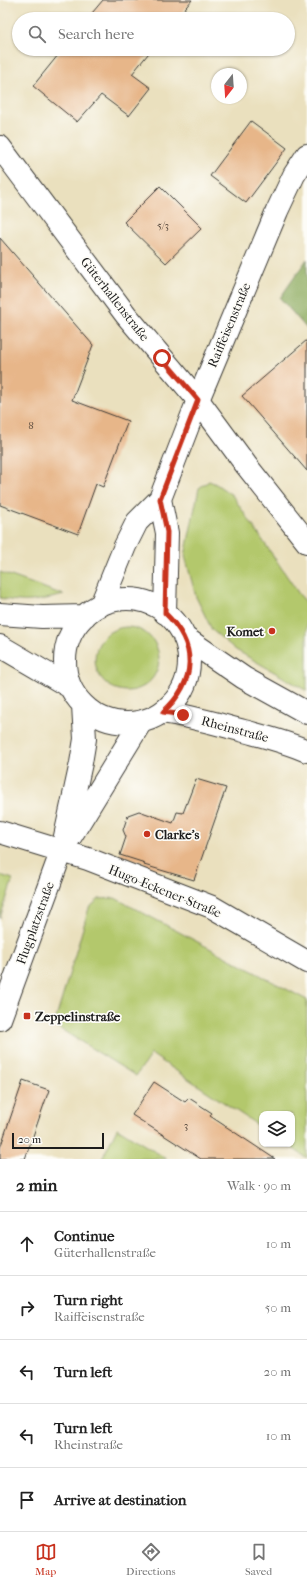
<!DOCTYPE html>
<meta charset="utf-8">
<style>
:root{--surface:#fff;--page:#f6f6f6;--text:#222;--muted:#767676;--line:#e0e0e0;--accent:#c8321e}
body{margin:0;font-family:"IM FELL French Canon",serif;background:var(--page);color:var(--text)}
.controls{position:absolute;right:12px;bottom:12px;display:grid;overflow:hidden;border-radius:8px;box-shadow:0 1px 3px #0004}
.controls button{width:36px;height:36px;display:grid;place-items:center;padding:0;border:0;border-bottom:1px solid var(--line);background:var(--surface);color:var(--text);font:20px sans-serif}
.compass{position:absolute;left:211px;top:68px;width:36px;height:36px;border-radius:50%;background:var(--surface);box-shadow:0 1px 3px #0004;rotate:197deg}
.scale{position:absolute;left:12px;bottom:10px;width:92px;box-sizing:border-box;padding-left:4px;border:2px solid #1c1c1c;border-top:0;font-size:11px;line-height:14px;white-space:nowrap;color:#1c1c1c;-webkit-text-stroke:3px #fdfcf7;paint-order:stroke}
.stop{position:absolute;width:12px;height:12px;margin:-9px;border:3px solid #c8321e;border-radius:50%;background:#fff}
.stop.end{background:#c8321e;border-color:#fff;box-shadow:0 1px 4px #0008}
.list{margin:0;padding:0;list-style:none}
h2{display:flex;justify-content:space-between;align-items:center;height:52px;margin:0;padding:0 16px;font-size:17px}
h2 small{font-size:13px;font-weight:400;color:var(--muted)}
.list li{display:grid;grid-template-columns:26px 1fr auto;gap:12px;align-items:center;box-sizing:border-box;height:64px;padding:0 16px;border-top:1px solid var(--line)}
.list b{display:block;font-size:15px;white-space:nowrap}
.list p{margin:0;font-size:13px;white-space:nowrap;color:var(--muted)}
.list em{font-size:13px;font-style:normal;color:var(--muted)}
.icon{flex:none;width:22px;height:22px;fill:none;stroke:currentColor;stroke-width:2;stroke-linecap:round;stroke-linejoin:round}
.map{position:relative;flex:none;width:307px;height:1159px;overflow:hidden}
.search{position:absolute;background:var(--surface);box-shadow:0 1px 3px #0004;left:12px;right:12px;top:12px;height:44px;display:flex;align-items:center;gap:10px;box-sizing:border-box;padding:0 14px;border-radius:22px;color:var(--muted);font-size:15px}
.sheet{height:372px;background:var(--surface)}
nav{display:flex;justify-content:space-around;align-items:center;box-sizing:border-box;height:56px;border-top:1px solid var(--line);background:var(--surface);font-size:11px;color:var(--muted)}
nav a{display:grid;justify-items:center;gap:2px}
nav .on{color:var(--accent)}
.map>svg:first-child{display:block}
</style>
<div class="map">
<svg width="307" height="1159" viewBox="0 0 307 1159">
<rect width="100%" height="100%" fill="#fdfcf7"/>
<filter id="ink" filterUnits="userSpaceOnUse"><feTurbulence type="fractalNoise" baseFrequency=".025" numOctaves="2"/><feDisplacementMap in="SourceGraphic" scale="8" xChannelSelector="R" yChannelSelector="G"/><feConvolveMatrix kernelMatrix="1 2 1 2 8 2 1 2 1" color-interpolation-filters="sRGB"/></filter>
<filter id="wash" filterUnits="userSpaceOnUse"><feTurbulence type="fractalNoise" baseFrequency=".012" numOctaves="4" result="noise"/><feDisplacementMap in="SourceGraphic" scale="16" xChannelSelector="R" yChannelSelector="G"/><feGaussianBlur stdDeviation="0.9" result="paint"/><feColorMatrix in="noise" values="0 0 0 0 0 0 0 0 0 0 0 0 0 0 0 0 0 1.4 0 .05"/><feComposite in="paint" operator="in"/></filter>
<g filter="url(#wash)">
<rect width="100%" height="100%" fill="#eae0be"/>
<!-- green -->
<path fill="#b3c86c" stroke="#687244" d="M209 481 216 484 232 495 299 594 307 603V691L236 650 212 630 196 597 185 556 199 488Z
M0 572 64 595C39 601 25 604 0 598Z
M95 659a32 32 0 1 1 64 0a32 32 0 1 1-64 0Z
M0 875 13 879 0 918Z
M115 898 307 1000V1158L286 1144H292V1114H262V1128L151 1054 136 1076 54 1025 89 908 99 899Z
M117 1128 167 1159H102Z"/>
<!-- forest -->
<path fill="#8eac60" stroke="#55643e" d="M307 259V329L280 298Z"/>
<g id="blocks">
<!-- building -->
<path fill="#e7b689" d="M103 0H192L176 19H87Z
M63 49H152L132 74 151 88 129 116 101 95 77 122 33 86Z
M251 121 287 148 246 203 210 176Z
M160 186 202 228 166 263 124 222Z
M0 238 93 345 72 400 128 421 103 487 96 484 78 534 0 505Z
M307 340V471L242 396Z
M196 779 226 788 194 880 144 865 145 863 120 855 126 837 123 830 128 815 139 811 173 823 177 812 183 813Z
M23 1081 49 1090 25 1159H0V1148Z
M154 1082 185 1102 189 1098 212 1113 210 1116 275 1159H201L132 1115Z"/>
</g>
</g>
<g filter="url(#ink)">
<use href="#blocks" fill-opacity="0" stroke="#3b3934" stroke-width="1"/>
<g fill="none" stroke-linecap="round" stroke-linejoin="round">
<defs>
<path id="street" d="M0 147 126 315 198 400 246 465 307 542
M0 832 88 859 212 907 307 962"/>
<path id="secondary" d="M160 499 167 533 165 613
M65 661a62 62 0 1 1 124 0a62 62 0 1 1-124 0Z
M101 605 125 546 137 522 160 499 198 400 277 211 294 175 307 155
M0 614 42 617 85 616
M184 637 244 678 307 713
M0 646 70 687
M163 712C191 716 217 724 244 731 266 737 287 742 307 751
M71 836 141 722
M0 1019 62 850 81 763 85 739 83 705"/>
</defs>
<!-- street casing -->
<use href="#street" stroke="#3b3934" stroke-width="24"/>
<!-- secondary casing -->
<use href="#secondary" stroke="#3b3934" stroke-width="24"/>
<!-- street -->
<use href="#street" stroke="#fff" stroke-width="22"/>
<!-- secondary -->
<use href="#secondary" stroke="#fff" stroke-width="22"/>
</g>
</g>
<g fill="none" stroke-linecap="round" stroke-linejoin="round" filter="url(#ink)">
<!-- route -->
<path stroke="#c8321e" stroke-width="5" d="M162 358 198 400 160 499 167 532 165 613C198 645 197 681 163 712L183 715"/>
</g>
<!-- markers -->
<g fill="#c8321e" stroke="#fdfcf7" stroke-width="1.5">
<circle cx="272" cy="631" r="4"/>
<circle cx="147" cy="834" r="4"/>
<rect x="23" y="1012" width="8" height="8" rx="2"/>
</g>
<g text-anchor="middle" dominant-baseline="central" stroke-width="3.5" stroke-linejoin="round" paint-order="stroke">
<!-- number labels -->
<g font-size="11" fill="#4f4237">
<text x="163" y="225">5/3</text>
<text x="31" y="425">8</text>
<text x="186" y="1125">3</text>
</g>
<!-- street labels -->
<g font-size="13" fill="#1c1c1c" stroke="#fdfcf7">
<text transform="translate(115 299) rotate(52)">Güterhallenstraße</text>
<text transform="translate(229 325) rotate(-67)">Raiffeisenstraße</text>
<text transform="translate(235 729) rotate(15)">Rheinstraße</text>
<text transform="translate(165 891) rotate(22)">Hugo-Eckener-Straße</text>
<text transform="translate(35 923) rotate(-70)">Flugplatzstraße</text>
</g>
<!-- poi labels -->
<g font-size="13" font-weight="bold" fill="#1c1c1c" stroke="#fdfcf7" text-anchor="start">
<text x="264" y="631" text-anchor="end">Komet</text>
<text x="155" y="834">Clarke's</text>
<text x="35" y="1016">Zeppelinstraße</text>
</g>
</g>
</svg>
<div class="controls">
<button><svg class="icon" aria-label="layers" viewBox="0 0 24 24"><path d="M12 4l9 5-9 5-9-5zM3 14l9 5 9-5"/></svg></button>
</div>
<svg class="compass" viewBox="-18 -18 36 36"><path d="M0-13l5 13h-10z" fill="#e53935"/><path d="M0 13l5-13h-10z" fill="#767676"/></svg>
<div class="scale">20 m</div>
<div class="stop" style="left:162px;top:358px"></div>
<div class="stop end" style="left:183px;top:715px"></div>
<div class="search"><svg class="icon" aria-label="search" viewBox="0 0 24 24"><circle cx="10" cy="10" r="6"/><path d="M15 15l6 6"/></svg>Search here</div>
</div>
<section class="sheet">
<h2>2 min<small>Walk · 90 m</small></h2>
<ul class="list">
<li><svg class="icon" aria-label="ahead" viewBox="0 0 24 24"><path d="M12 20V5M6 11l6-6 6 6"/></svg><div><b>Continue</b><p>Güterhallenstraße</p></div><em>10 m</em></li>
<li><svg class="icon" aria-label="right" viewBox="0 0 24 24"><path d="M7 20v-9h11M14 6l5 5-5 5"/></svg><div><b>Turn right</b><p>Raiffeisenstraße</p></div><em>50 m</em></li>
<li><svg class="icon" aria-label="left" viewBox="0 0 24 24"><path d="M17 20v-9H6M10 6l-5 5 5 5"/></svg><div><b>Turn left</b></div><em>20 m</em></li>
<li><svg class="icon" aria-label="left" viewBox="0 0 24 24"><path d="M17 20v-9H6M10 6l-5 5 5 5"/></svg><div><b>Turn left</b><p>Rheinstraße</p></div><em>10 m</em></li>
<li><svg class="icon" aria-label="arrive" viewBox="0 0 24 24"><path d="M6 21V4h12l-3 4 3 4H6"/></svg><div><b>Arrive at destination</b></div></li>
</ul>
</section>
<nav>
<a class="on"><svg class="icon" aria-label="map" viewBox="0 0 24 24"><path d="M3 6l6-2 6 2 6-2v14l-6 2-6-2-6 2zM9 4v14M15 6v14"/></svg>Map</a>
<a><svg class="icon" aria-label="directions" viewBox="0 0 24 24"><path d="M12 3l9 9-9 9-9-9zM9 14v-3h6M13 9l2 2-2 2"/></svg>Directions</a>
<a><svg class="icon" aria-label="saved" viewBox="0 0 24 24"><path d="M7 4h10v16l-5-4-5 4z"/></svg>Saved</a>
</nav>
